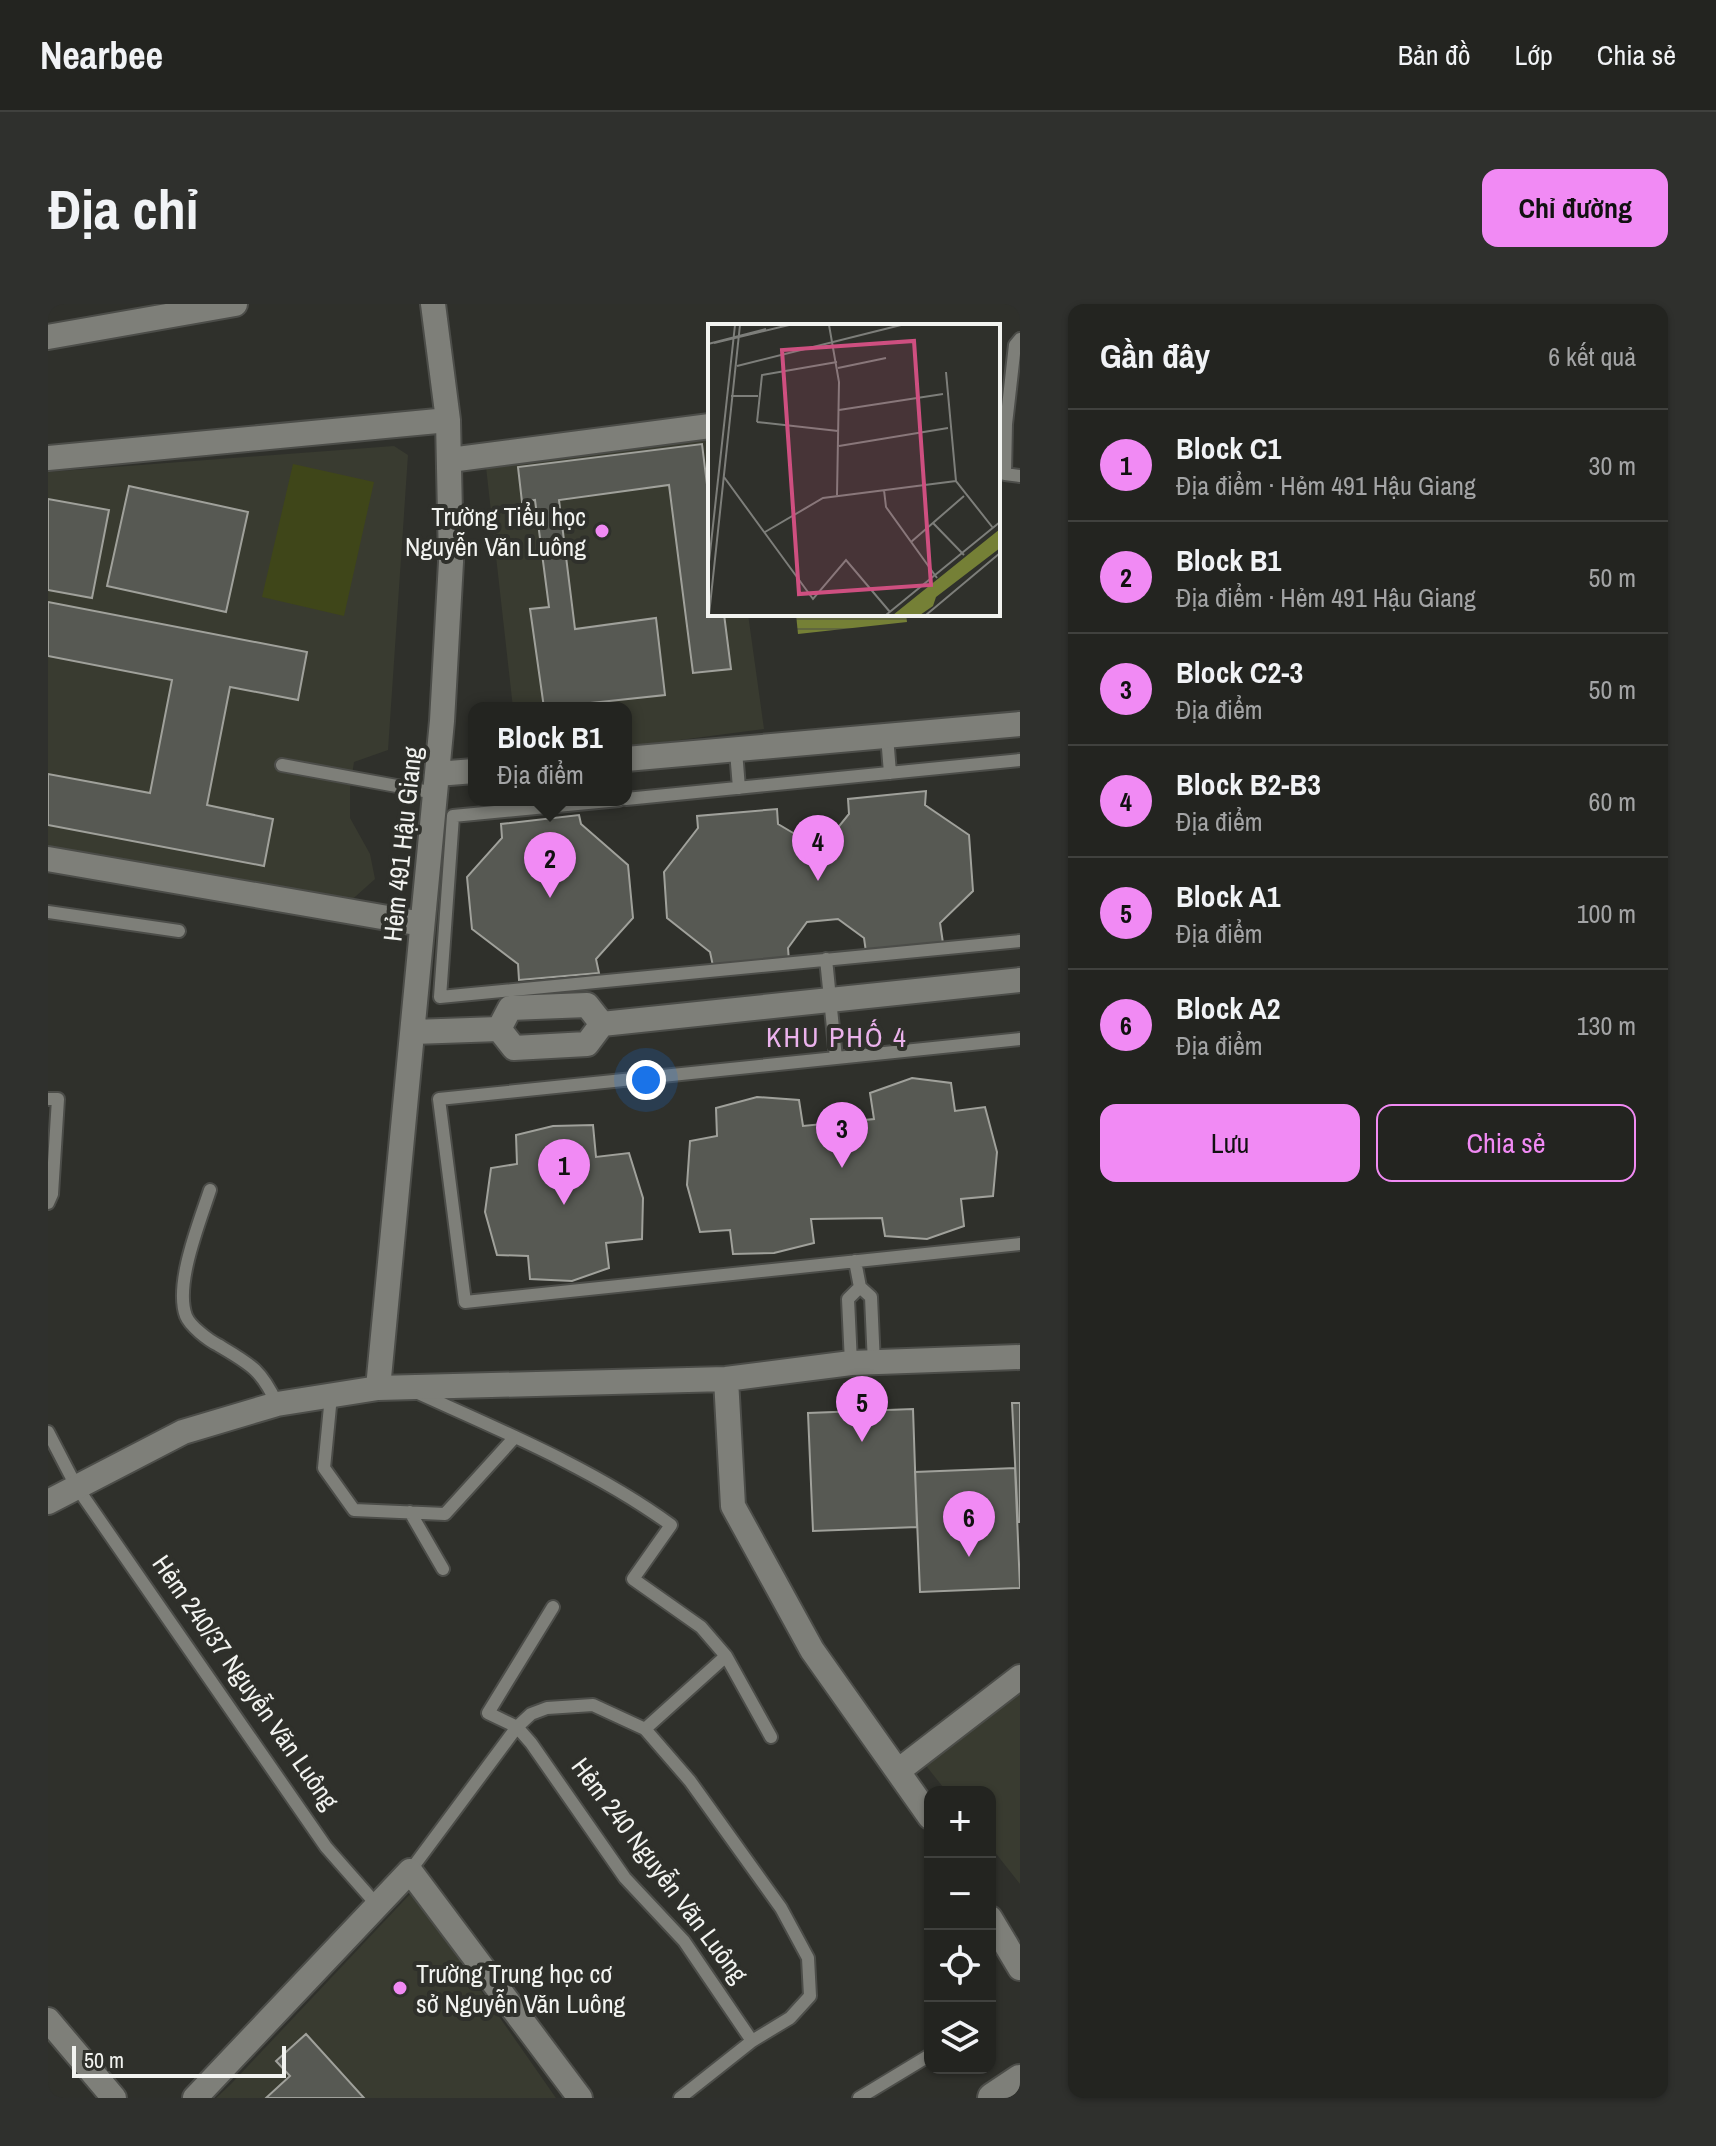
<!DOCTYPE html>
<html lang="vi">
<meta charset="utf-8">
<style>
:root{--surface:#232420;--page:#2f302d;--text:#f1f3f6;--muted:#a3a4a5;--line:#40413e;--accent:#f18af4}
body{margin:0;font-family:"Archivo Narrow",sans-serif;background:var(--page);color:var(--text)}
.controls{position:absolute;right:24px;bottom:24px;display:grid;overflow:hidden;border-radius:16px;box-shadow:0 2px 6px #0004}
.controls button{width:72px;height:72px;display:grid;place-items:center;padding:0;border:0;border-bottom:2px solid var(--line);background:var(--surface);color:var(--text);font:40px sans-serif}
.scale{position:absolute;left:24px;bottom:20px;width:214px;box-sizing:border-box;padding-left:8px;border:4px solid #f2f3f0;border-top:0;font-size:22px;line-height:28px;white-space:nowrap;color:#f2f3f0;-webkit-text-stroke:6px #2f302b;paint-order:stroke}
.you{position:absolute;left:598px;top:776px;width:28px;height:28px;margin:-20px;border:6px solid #fff;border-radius:50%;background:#1a73e8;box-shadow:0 0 0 12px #1a73e833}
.badge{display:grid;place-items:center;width:52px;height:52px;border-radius:50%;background:var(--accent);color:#111;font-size:26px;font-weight:700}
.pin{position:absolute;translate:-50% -66px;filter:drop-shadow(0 2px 4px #0008)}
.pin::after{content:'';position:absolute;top:42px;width:28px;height:24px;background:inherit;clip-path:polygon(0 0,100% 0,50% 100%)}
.popup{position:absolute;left:420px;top:398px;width:164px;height:104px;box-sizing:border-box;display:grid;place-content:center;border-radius:16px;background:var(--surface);filter:drop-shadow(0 2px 6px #0005);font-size:26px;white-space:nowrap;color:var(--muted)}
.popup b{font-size:30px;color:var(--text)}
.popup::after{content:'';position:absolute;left:50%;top:100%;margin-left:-16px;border:16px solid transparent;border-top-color:var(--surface)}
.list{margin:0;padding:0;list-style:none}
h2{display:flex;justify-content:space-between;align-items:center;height:104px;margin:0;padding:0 32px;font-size:34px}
h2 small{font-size:26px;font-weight:400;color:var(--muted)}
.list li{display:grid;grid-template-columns:52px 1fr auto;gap:24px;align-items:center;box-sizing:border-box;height:112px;padding:0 32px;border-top:2px solid var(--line)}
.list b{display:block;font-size:30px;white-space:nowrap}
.list p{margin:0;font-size:26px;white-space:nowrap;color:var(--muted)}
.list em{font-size:26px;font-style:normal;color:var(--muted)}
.actions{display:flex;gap:16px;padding:24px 32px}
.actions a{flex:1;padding:18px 0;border:2px solid var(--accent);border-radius:16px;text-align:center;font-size:28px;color:var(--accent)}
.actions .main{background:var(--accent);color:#111}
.icon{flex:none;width:44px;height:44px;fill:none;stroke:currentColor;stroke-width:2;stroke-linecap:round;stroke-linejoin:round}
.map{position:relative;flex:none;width:972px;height:1794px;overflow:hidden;border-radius:16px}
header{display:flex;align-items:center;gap:48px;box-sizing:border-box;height:112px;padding:0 40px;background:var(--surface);border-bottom:2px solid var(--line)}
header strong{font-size:38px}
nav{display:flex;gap:44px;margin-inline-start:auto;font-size:28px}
.intro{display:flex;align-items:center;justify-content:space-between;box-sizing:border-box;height:192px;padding:0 48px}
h1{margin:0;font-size:56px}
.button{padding:20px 36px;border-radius:16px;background:var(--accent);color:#111;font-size:28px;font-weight:700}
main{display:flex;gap:48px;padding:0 48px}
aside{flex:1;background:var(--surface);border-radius:16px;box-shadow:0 2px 6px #0004}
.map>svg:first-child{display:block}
</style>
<header>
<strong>Nearbee</strong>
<nav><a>Bản đồ</a><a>Lớp</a><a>Chia sẻ</a></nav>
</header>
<div class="intro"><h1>Địa chỉ</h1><a class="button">Chỉ đường</a></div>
<main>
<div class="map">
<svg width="972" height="1794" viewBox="0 0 972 1794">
<defs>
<pattern id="water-rules" width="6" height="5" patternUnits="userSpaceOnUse" patternTransform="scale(2)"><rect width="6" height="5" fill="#758036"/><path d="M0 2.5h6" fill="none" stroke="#61673e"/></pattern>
</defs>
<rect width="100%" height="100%" fill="#2f302b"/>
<!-- built -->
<path fill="#393b30" d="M662 115V310H700L716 425 578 443V404H465L436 145Z
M346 142 360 151 340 446 306 458 302 484V514L322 550 327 575 298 601 0 542V168Z
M972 1382V1580L942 1542V1488H899L875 1458Z
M364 1588 508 1794H168L183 1780Z"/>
<!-- pitch -->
<path fill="#3f4619" d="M245 160 326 178 296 312 214 293Z"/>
<!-- water -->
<path fill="url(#water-rules)" d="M748 310H858L859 318 750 330Z"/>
<!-- building -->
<path fill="#575953" stroke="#a0a19b" stroke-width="2" d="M654 140 662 205V310H676L683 365 645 369 621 181 511 196 527 325 608 314 617 391 496 404 482 305 501 303 487 196 474 198 470 163Z
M81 182 200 208 178 308 59 282Z
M0 195 61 206 44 294 0 286Z
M0 298 259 348 250 396 182 383 159 501 225 515 216 562 0 521V470L102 489 124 376 0 352Z
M878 487 877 501 921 531 925 587 892 619 895 639 818 648 816 634 790 615 759 618 740 644 741 657 665 662 662 648 619 614 616 568 650 524 649 512 729 505 730 520 752 533 784 531 801 510 800 495Z
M531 511 533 520 580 561 585 614 548 655 551 669 471 676 470 660 424 625 419 573 454 534 453 520Z
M864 774 903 779 907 807 937 803 949 848 945 892 913 895 916 922 879 935 837 932 834 914 763 915 766 939 726 949 685 950 682 926 652 928 639 881 642 837 669 832 668 804 709 793 751 796 755 822 826 815 822 789Z
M545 821 548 853 581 849 595 894 594 935 558 939 561 964 524 977 482 975 480 952 449 951 437 908 443 864 469 860 468 831 505 822Z
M964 1099H972V1218H970Z
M865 1105 869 1223 765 1227 760 1109Z
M967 1164 972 1284 872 1288 867 1168Z
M258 1730 316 1794H218L242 1772 228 1757Z"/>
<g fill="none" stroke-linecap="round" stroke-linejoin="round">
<defs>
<path id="service" d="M972 35 967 41 958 120 957 170 972 172
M839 432 842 469
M688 447 691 484
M234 461 387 489
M578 495 972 456
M571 496 405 512 392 693 972 637
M0 608 131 627
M778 655 788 754
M972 735 391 795 417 998 972 940
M0 795H10L4 890 0 899
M162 886C152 917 126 980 138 1012 142 1022 160 1036 170 1041 202 1060 213 1065 229 1100
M807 957 812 983 823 993 826 1060
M803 1059 800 995 812 983
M368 1088C454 1127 546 1165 623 1221L585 1275 653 1323 678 1352 723 1433
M283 1092 276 1164 306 1206 397 1210 467 1133
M0 1128 28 1182 278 1543 329 1601
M362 1208 395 1265
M505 1303 440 1409 469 1423 483 1410 499 1404 545 1401 597 1425 642 1477 733 1604 760 1654 762 1692 742 1714 704 1737
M597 1425 678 1352
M362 1567 469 1423 483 1439 577 1574 636 1637 704 1737 632 1794
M811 1794 882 1751"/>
<path id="minor" d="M0 33 187 0
M0 154 400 116
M402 156 662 122
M578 455 972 420
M389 470 426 467
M0 555 374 620
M451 725 466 744 539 740 554 720 972 676
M451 725 462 704 539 701 554 720
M365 728 451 725
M678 1075 685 1202 764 1346 882 1513
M330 1084 394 417 403 258 400 116 385 0
M0 1198 135 1128 229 1100 330 1084 678 1075 803 1059 972 1053
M850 1467 972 1373
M942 1614 972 1664
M0 1716 66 1794
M147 1794 362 1567 532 1794"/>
<path id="tertiary" d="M945 1794 972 1776"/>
</defs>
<!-- service casing -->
<use href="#service" stroke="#4c4d49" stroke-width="16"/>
<!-- minor casing -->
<use href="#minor" stroke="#4c4d49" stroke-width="28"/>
<!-- tertiary casing -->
<use href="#tertiary" stroke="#4c4d49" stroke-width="34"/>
<!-- service -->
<use href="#service" stroke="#7e7f79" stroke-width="12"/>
<!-- minor -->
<use href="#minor" stroke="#7e7f79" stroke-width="24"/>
<!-- tertiary -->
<use href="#tertiary" stroke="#7e7f79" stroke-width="30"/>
</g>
<!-- markers -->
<g fill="#f18af4" stroke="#2f302b" stroke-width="3">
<circle cx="554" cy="227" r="8"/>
<circle cx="352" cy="1684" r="8"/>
</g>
<g text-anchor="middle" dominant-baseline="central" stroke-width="8" stroke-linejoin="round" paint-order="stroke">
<!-- poi labels -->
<g font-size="26" fill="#f2f3f0" stroke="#2f302b" text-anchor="end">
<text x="538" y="212">Trường Tiểu học<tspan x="538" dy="30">Nguyễn Văn Luông</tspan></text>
<text x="368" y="1669" text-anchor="start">Trường Trung học cơ<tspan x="368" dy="30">sở Nguyễn Văn Luông</tspan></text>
</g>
<!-- street labels -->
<g font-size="26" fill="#f2f3f0" stroke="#2f302b">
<text transform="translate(354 540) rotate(-84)">Hẻm 491 Hậu Giang</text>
<text transform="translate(198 1378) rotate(55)">Hẻm 240/37 Nguyễn Văn Luông</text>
<text transform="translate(612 1566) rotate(53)">Hẻm 240 Nguyễn Văn Luông</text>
</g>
<!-- neighbourhood labels -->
<g font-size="28" letter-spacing="2" fill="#ebb2ec" stroke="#2f302b">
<text x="789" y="733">KHU PHỐ 4</text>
</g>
</g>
<!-- overview -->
<g transform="translate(660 20)">
<rect width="292" height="292" fill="#2f302b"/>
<path d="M292 205V224L228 273 225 282 212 291H185Z" fill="#758036"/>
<path fill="none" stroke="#7d7e7a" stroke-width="2" d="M121 1 131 58 129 171M6 19 81 1M0 20 58 5M29 42 193 1M130 44 178 34M238 48 248 157 285 204M23 72H50M131 86 235 70M49 98 54 51 129 38M49 98 130 107M131 122 240 104M16 153 105 275 138 236 182 288M176 166 178 183 229 254M225 199 256 231M57 208 115 174 248 157M203 218 256 172M0 247 27 1M1 291 32 1M178 291 292 198M218 291 292 229"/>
<path fill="#ce4f80" fill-opacity="0.15" stroke="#ce4f80" stroke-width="4" d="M206 17 223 261 91 270 74 26Z"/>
<rect width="292" height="292" fill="none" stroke="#f2f3f0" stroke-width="4"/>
</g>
</svg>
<div class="controls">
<button>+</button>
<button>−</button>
<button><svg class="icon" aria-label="locate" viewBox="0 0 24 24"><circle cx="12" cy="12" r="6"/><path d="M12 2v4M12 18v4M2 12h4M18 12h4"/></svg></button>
<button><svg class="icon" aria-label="layers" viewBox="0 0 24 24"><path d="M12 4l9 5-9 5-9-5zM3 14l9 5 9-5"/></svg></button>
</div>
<div class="scale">50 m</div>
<div class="you"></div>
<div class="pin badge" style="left:516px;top:901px">1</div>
<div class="pin badge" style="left:502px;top:594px">2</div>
<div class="popup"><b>Block B1</b>Địa điểm</div>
<div class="pin badge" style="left:794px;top:864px">3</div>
<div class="pin badge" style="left:770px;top:577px">4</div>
<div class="pin badge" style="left:814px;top:1138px">5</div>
<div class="pin badge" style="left:921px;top:1253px">6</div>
</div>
<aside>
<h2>Gần đây<small>6 kết quả</small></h2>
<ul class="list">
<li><span class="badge">1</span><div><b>Block C1</b><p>Địa điểm · Hẻm 491 Hậu Giang</p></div><em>30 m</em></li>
<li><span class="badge">2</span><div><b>Block B1</b><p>Địa điểm · Hẻm 491 Hậu Giang</p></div><em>50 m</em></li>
<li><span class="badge">3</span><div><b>Block C2-3</b><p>Địa điểm</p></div><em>50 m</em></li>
<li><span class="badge">4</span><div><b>Block B2-B3</b><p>Địa điểm</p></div><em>60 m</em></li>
<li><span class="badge">5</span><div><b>Block A1</b><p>Địa điểm</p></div><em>100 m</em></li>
<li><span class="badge">6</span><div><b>Block A2</b><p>Địa điểm</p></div><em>130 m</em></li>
</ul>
<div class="actions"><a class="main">Lưu</a><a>Chia sẻ</a></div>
</aside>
</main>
